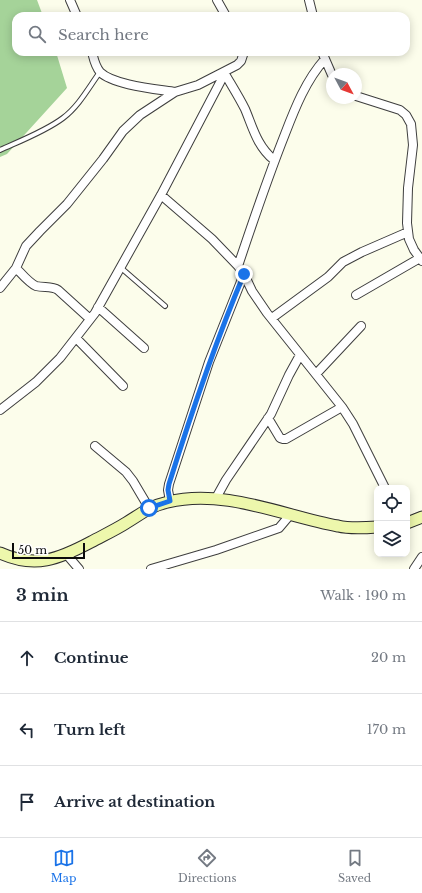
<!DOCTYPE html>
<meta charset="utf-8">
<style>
:root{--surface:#fff;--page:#f2f2f3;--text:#1f2937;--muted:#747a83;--line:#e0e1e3;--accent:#1a73e8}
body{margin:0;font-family:"Libre Baskerville",serif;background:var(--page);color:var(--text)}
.controls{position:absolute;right:12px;bottom:12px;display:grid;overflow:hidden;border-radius:8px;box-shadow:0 2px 10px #0003}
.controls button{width:36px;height:36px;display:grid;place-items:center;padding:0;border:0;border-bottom:1px solid var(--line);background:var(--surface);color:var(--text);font:20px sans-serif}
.compass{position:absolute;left:326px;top:68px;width:36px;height:36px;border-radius:50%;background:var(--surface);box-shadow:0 2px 10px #0003;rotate:131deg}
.scale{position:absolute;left:12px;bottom:10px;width:73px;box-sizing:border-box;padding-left:4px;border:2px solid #0b0b0b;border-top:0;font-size:11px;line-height:14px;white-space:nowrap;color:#0b0b0b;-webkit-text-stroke:3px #fff;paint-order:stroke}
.stop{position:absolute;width:12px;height:12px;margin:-9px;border:3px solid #1a73e8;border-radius:50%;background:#fff}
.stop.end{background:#1a73e8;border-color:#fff;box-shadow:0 1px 4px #0008}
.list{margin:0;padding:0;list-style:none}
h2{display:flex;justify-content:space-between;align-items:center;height:52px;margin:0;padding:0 16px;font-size:17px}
h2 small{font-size:13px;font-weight:400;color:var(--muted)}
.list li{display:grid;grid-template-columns:26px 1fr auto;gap:12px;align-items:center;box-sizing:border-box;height:72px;padding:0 16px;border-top:1px solid var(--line)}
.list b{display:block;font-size:15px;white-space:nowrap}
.list em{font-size:13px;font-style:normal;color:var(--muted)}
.icon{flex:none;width:22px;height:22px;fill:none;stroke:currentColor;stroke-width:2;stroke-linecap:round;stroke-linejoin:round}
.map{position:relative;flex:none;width:422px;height:569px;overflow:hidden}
.search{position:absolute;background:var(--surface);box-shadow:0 2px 10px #0003;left:12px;right:12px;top:12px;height:44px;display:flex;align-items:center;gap:10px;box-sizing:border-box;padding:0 14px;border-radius:12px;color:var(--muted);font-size:15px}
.sheet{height:268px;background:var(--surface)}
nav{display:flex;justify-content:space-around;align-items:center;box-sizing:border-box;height:56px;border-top:1px solid var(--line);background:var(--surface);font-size:11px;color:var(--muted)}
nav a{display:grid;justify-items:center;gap:2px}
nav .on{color:var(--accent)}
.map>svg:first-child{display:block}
</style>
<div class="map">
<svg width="422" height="569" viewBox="0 0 422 569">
<rect width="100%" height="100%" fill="#fcfdeb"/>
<!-- forest -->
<path fill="#a5d399" d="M0 0H37L43 16H16V52H56L67 88 7 154 0 157Z"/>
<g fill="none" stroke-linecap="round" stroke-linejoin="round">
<defs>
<path id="lane" d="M0 150C20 141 46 131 63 118 79 106 89 87 100 72
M120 267 165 306"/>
<path id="street" d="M70 0 77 16
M217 0 226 16
M309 0 313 16
M92 52C94 60 95 66 100 72 113 85 156 89 175 92
M322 52 332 75
M225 74C232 86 239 97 245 109 253 128 257 146 274 160
M356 96 400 110 406 115 411 124 413 145 408 188 407 223 409 239 414 250 422 261
M161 195 212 239 238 266
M16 268C21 273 29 283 36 286 44 288 52 286 58 290L90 319
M244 274 252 291 267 313 342 407 353 424 385 488
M0 288 16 268 26 246 40 231 67 204 103 159 123 131 140 115 175 92 198 85 237 65 241 61 244 52
M356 295 420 258
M98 307 144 348
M272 318 328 277 343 262 362 252 408 232
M76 338 123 386
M316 374 361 326
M0 410 36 382 60 358 95 313 161 195 226 71
M268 418 280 438 283 439H286L342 407
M95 446 126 472 133 481 149 508
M216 498 226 480 271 414 289 375 300 355
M170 501 168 490 169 484 209 362 244 274 238 266C253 221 268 177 285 134 295 108 306 80 325 59
M67 555 79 569
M151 569 216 550 279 528 290 515
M414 569 422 557"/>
<path id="secondary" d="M407 523 422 517
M0 553C35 569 59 559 91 542 102 536 115 530 126 523 141 514 150 506 168 502 223 488 284 516 338 526 350 529 364 528 377 527"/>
</defs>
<!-- lane casing -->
<use href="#lane" stroke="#3e3e3e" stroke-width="6"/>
<!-- street casing -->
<use href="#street" stroke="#3e3e3e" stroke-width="10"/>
<!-- secondary casing -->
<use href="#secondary" stroke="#2d2d2d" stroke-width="13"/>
<!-- lane -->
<use href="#lane" stroke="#fff" stroke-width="4"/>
<!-- street -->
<use href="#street" stroke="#fff" stroke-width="8"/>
<!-- secondary -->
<use href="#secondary" stroke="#edf7ac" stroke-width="11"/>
</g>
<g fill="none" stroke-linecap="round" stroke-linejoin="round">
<!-- route -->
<path stroke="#1a73e8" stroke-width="5" d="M149 508 170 501 168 490 169 484C191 414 215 343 244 274"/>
</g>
</svg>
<div class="controls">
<button><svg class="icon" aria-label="locate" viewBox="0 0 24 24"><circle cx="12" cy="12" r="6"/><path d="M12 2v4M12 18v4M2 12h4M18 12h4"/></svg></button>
<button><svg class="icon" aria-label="layers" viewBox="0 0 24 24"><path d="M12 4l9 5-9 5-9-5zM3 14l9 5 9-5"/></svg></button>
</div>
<svg class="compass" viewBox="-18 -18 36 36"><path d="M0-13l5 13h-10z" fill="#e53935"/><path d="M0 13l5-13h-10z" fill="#747a83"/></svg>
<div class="scale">50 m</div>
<div class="stop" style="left:149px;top:508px"></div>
<div class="stop end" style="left:244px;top:274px"></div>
<div class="search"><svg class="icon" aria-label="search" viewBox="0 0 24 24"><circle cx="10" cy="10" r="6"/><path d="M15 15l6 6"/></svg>Search here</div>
</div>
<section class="sheet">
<h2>3 min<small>Walk · 190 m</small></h2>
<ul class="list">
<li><svg class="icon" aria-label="ahead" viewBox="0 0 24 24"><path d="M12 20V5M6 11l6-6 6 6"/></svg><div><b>Continue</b></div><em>20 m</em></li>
<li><svg class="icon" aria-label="left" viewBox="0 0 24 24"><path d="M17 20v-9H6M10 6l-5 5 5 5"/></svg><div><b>Turn left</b></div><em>170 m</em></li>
<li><svg class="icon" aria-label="arrive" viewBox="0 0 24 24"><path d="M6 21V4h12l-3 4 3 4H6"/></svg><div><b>Arrive at destination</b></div></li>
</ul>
</section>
<nav>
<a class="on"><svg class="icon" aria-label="map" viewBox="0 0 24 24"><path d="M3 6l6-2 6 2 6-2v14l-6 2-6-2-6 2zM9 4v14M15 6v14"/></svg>Map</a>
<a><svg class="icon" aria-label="directions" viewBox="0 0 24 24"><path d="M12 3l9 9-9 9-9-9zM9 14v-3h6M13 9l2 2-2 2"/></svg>Directions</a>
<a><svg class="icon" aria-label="saved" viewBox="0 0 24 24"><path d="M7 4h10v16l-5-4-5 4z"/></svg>Saved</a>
</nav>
